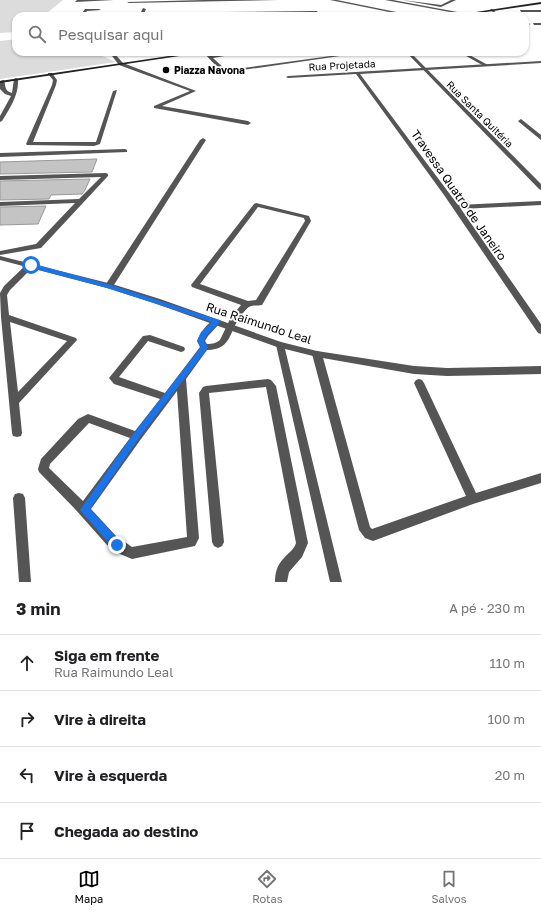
<!DOCTYPE html>
<html lang="pt">
<meta charset="utf-8">
<style>
:root{--surface:#fff;--page:#f2f2f2;--text:#202124;--muted:#757577;--line:#e0e0e0;--accent:#000}
body{margin:0;font-family:"Golos Text",sans-serif;background:var(--page);color:var(--text)}
.stop{position:absolute;width:12px;height:12px;margin:-9px;border:3px solid #1a73e8;border-radius:50%;background:#fff}
.stop.end{background:#1a73e8;border-color:#fff;box-shadow:0 1px 4px #0008}
.list{margin:0;padding:0;list-style:none}
h2{display:flex;justify-content:space-between;align-items:center;height:52px;margin:0;padding:0 16px;font-size:17px}
h2 small{font-size:13px;font-weight:400;color:var(--muted)}
.list li{display:grid;grid-template-columns:26px 1fr auto;gap:12px;align-items:center;box-sizing:border-box;height:56px;padding:0 16px;border-top:1px solid var(--line)}
.list b{display:block;font-size:15px;white-space:nowrap}
.list p{margin:0;font-size:13px;white-space:nowrap;color:var(--muted)}
.list em{font-size:13px;font-style:normal;color:var(--muted)}
.icon{flex:none;width:22px;height:22px;fill:none;stroke:currentColor;stroke-width:2;stroke-linecap:round;stroke-linejoin:round}
.map{position:relative;flex:none;width:541px;height:582px;overflow:hidden}
.search{position:absolute;background:var(--surface);box-shadow:0 1px 3px #0004;left:12px;right:12px;top:12px;height:44px;display:flex;align-items:center;gap:10px;box-sizing:border-box;padding:0 14px;border-radius:12px;color:var(--muted);font-size:15px}
.sheet{height:276px;background:var(--surface)}
nav{display:flex;justify-content:space-around;align-items:center;box-sizing:border-box;height:56px;border-top:1px solid var(--line);background:var(--surface);font-size:11px;color:var(--muted)}
nav a{display:grid;justify-items:center;gap:2px}
nav .on{color:var(--accent)}
.map>svg:first-child{display:block}
</style>
<div class="map">
<svg width="541" height="582" viewBox="0 0 541 582">
<rect width="100%" height="100%" fill="#fff"/>
<!-- green -->
<path fill="#dcdcdc" d="M0 0H63L43 16H16V32L0 33Z
M16 39V52H93L116 62 0 79V41Z"/>
<!-- building -->
<path fill="#c4c4c4" stroke="#999" d="M97 159 92 172 0 174V162Z
M90 179 85 190 82 194 51 195 49 199 0 200V181Z
M46 206 38 224 0 225V207Z"/>
<g fill="none" stroke-linecap="round" stroke-linejoin="round">
<!-- service -->
<path fill="#555" fill-rule="evenodd" d="M402 0 441 5 451 0H456L441 7Z
M435 52 409 55 407 54 418 52Z
M459 52H464L488 65 484 66Z
M256 203 309 216 311 221 262 305C258 306 253 305 249 307 247 308 244 312 242 314 229 329 233 350 207 350L186 379 199 538 195 546 132 559 120 554 107 545 75 509 39 472 38 469 41 459 78 419 88 414 135 431 160 399 114 384 109 378 143 336 150 335 184 347 185 349 184 351 181 352 148 341 119 377 165 393 200 347 197 341C200 333 210 317 220 320L221 322 208 336 205 341 207 344C213 344 216 343 220 340L231 317 241 305 192 287 191 285 254 204ZM258 207 304 218 305 221 256 300 248 301 200 284ZM177 391 187 537 132 547 116 536 91 509 141 439ZM89 423 130 438 83 501 49 468 50 464Z"/>
<!-- minor -->
<path fill="#555" fill-rule="evenodd" d="M77 0H114L75 2Z
M204 0H278L129 3 127 2Z
M330 0H337L416 16H409Z
M385 0H393L468 14 466 15Z
M143 8 146 9 143 16H139Z
M85 9H99L101 10 87 11 84 16H80Z
M490 9H492L500 16H496Z
M520 10H541V12H521Z
M314 11H317L320 16H316L315 13 224 14 222 13 224 12Z
M151 12H197L199 13 197 14H150Z
M525 23 531 24 525 25Z
M533 23H541V25H534Z
M109 52H113L123 63 196 91 162 106 248 121 251 123 248 125 154 108V106L190 91 119 65Z
M203 52H207L211 55 237 52H248L213 58 225 69 229 70 338 55 340 56 229 72C218 70 210 59 203 52Z
M541 61V63L360 74 458 205 541 201V205L461 209 541 324V334L538 333 444 195 356 74 288 78 286 77 288 76Z
M48 73H52L57 80 56 85 33 142H96L113 91 117 90 100 144 94 146 27 145 26 144 52 85 53 80 48 74Z
M16 78 18 79C19 95 10 108 2 121L0 122V116L11 96 5 94 0 89V81L4 80C6 86 4 91 12 93L14 79Z
M521 119 541 135V140L519 122 518 121Z
M203 138 206 140 112 288H106L105 286 106 284 200 140Z
M125 149 127 150V152L0 157V153Z
M106 173 108 174V176L41 248 0 255V251L36 244 75 203 0 206V202L79 199 101 177 0 180V176Z
M28 263H34L35 265 10 290 7 295 9 315 76 338 77 340 19 403 22 433 21 436 17 437 13 436 12 433 1 317 0 293 4 286ZM10 322 67 341 18 392Z
M280 342 283 343 284 345 342 582H330L276 345 277 343Z
M317 351 320 352 322 354 370 527 372 529 466 496 414 383 416 380 419 379 422 380 424 383 476 493 541 473V483L473 504 373 541 365 538 359 530 312 354 314 352Z
M268 379 271 380 276 386 308 543 302 557 289 572 287 582H275C275 573 277 565 284 558 288 553 294 550 296 543L266 387 209 393 224 542 222 546 218 548 214 546 212 542 199 393 203 387 206 386Z
M19 493 23 494 25 498 31 582H19L13 498 15 494Z"/>
<!-- tertiary -->
<path fill="#555" fill-rule="evenodd" d="M406 52H410L541 184V190L539 189Z
M0 256 112 284 160 299 281 342 317 351 414 366 447 368 541 366V374L447 376 414 374 317 357 277 347 154 303 107 288 0 260Z"/>
<!-- secondary -->
<path fill="#222" fill-rule="evenodd" d="M541 2V4L459 16H450Z
M196 52H206L0 83V81Z"/>
</g>
<!-- route -->
<path fill="#1a73e8" d="M31 263 111 285 219 320 220 322 207 335 204 341 208 347 207 349 139 438 90 509 120 541 122 545 120 548 117 550 113 548 80 510 134 433 201 347 197 341 201 332 212 322 107 288 28 267V264Z"/>
<!-- markers -->
<circle fill="#000" stroke="#fff" stroke-width="1.5" cx="166" cy="70" r="4"/>
<g text-anchor="middle" dominant-baseline="central" stroke-width="3.5" stroke-linejoin="round" paint-order="stroke">
<!-- far-street labels -->
<g font-size="10" fill="#000" stroke="#fff">
<text transform="translate(342 65) rotate(-3)">Rua Projetada</text>
<text transform="translate(480 114) rotate(45)">Rua Santa Quitéria</text>
</g>
<!-- far-poi labels -->
<g font-size="10" font-weight="bold" fill="#000" stroke="#fff" text-anchor="start">
<text x="174" y="70">Piazza Navona</text>
</g>
<!-- street labels -->
<g font-size="12" fill="#000" stroke="#fff">
<text transform="translate(459 195) rotate(55)">Travessa Quatro de Janeiro</text>
<text transform="translate(259 323) rotate(18)">Rua Raimundo Leal</text>
</g>
</g>
</svg>
<div class="stop" style="left:31px;top:265px"></div>
<div class="stop end" style="left:117px;top:545px"></div>
<div class="search"><svg class="icon" aria-label="search" viewBox="0 0 24 24"><circle cx="10" cy="10" r="6"/><path d="M15 15l6 6"/></svg>Pesquisar aqui</div>
</div>
<section class="sheet">
<h2>3 min<small>A pé · 230 m</small></h2>
<ul class="list">
<li><svg class="icon" aria-label="ahead" viewBox="0 0 24 24"><path d="M12 20V5M6 11l6-6 6 6"/></svg><div><b>Siga em frente</b><p>Rua Raimundo Leal</p></div><em>110 m</em></li>
<li><svg class="icon" aria-label="right" viewBox="0 0 24 24"><path d="M7 20v-9h11M14 6l5 5-5 5"/></svg><div><b>Vire à direita</b></div><em>100 m</em></li>
<li><svg class="icon" aria-label="left" viewBox="0 0 24 24"><path d="M17 20v-9H6M10 6l-5 5 5 5"/></svg><div><b>Vire à esquerda</b></div><em>20 m</em></li>
<li><svg class="icon" aria-label="arrive" viewBox="0 0 24 24"><path d="M6 21V4h12l-3 4 3 4H6"/></svg><div><b>Chegada ao destino</b></div></li>
</ul>
</section>
<nav>
<a class="on"><svg class="icon" aria-label="map" viewBox="0 0 24 24"><path d="M3 6l6-2 6 2 6-2v14l-6 2-6-2-6 2zM9 4v14M15 6v14"/></svg>Mapa</a>
<a><svg class="icon" aria-label="directions" viewBox="0 0 24 24"><path d="M12 3l9 9-9 9-9-9zM9 14v-3h6M13 9l2 2-2 2"/></svg>Rotas</a>
<a><svg class="icon" aria-label="saved" viewBox="0 0 24 24"><path d="M7 4h10v16l-5-4-5 4z"/></svg>Salvos</a>
</nav>
